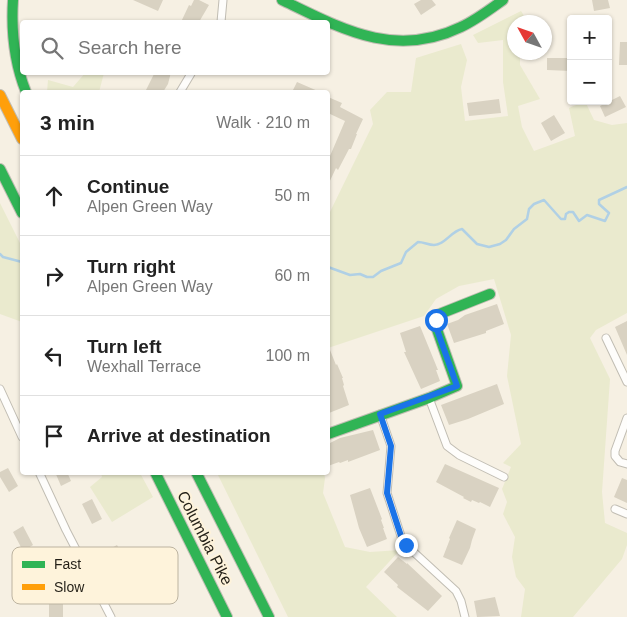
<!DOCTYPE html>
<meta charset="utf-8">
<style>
:root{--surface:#fff;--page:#f6f6f6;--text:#222;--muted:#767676;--line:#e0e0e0}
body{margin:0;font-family:Helvetica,sans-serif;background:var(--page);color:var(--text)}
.controls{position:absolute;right:15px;top:15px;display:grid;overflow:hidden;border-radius:5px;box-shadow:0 1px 4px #0004}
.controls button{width:45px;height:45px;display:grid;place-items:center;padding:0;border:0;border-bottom:1px solid var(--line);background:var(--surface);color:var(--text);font:25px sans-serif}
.compass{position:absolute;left:507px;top:15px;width:45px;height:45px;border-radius:50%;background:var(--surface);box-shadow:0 1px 4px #0004;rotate:310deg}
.stop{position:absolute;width:15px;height:15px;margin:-11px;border:4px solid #1a73e8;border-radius:50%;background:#fff}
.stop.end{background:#1a73e8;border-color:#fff;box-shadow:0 1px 5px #0008}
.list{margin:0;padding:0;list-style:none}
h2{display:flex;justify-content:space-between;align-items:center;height:65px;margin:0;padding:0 20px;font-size:21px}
h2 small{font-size:16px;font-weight:400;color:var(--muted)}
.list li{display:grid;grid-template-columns:32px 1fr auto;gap:15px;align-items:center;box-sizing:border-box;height:80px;padding:0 20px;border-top:1px solid var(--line)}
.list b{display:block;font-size:19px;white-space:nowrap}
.list p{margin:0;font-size:16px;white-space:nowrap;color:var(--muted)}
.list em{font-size:16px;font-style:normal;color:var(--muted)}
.icon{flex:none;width:28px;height:28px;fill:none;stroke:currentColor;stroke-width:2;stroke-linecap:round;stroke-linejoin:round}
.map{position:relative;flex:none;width:627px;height:617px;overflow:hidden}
.search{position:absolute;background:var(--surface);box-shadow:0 1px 4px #0004;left:20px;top:20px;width:310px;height:55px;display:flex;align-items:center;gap:12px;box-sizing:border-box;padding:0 18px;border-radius:5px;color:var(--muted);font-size:19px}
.panel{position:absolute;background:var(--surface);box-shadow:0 1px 4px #0004;left:20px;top:90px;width:310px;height:385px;border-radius:5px}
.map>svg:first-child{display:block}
</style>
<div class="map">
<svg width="627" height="617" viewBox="0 0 627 617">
<rect width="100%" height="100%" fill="#f6f0e3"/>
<!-- green -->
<path fill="#eaeace" d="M521 11 528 22H514V52L520 53V65L540 99 518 106 522 127 534 151 575 136 569 108 585 101 594 120 612 125 627 123V313L596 330 590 338 610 379 602 492 605 523 627 533V545L622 559 573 617H521L525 589 516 577 512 557 515 537 503 514 507 502 502 489 511 467 503 463 521 444 507 376 511 335 494 279 459 286 436 299 424 316 328 348V216L373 124 370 110 387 92H411L416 58 461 44 467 60 461 87 465 121 508 116 503 82V40L478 43 473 35Z
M86 72 104 73 99 92H47L48 80 73 87Z
M0 203 22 247V322L0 314Z
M101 473H140L153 497 112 522 90 487 102 477Z
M217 473H324L325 478 323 493 345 547 370 552 400 550 366 587 397 617H288Z"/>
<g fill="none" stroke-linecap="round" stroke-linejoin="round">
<!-- stream -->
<path stroke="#b0d0e5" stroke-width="2.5" d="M0 254 3 257 22 262
M328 267 350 275 360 274 367 277H373L381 271 401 263 406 252 418 242C424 242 428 245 434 245 445 245 451 231 462 229L477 244 489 247 500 244 506 240 514 229 527 219 529 209 534 204 544 200 561 219H565L566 214 569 212H573L579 221 587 215 605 221 609 213 599 204V200L627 187"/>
</g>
<!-- building -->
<path fill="#d9d2c2" d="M133 0H163L158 11Z
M194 0H199L209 5 199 22H181L189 5 191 6Z
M421 0H432L436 5 421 15 414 4Z
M592 0H608L610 8 594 11Z
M620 42H627V65H619Z
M547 58H571V71L547 70Z
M155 72H171L168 84 163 92H145Z
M297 82 320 92H292Z
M620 96 626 107 605 117 600 106Z
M328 97 342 103 340 107 363 119 356 134H357L351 149H349L338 170 336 168 328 185V155L330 156 345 121 328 113Z
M499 99 501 113 469 116 467 103Z
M554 115 565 133 551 141 541 123Z
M497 304 504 324 486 331V333L454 343 447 324 458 320 465 315Z
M627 321V355L615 327Z
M420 326 438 370H436L440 381 421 389 404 352H406L400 333Z
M328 345 336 365 337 364 343 378H342L344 385 343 386 349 405 329 413 328 408Z
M497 384 504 404 468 419 449 425 441 405Z
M373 430 380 450 348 462V460L340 463 339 462 328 466V444L340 438Z
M445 464 499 488 490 507 480 502 479 503 472 500 471 502 463 498 464 497 436 482Z
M8 468 18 486 9 492 0 477V472Z
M55 472H67L71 481 61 486Z
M622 478 627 480V503L614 497Z
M370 488 382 519 381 520 384 528H383L387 539 367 547 359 528 350 495Z
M92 499 102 519 92 524 82 504Z
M457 520 476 529 472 540 470 548 462 565 443 557 450 539 449 538Z
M23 526 33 545 23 551 13 532Z
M117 545 128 566 117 572 106 551Z
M398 557 407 564V563L442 596 428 611 397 587 398 585 384 572Z
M495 597 500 616 477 617 474 601Z
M49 600H63V617H49Z"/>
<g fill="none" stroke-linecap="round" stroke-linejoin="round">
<defs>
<path id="street" d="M221 22 223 0
M180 92 192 72
M606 338 627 382
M0 389 22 437
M429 398 447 446 459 455 504 477
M380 414 391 446 387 493 401 536 406 545 456 591 461 601 465 617
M627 418 615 451V456L620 462 627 464
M39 472 66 530 111 617
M615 509 627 514"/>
<path id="fast" d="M13 0C11 32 14 62 26 92
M282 0C342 29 395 59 461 27 476 20 489 10 503 0
M0 169 22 213
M328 434 429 398 457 386 435 324 437 315 490 294
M155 472 227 617
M196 472 269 617"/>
<path id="slow" d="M0 95 22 139"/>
</defs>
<!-- street casing -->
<use href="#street" stroke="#c1bdb3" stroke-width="9"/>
<!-- fast casing -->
<use href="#fast" stroke="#c1bdb3" stroke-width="12"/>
<!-- slow casing -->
<use href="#slow" stroke="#c1bdb3" stroke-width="12"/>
<!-- street -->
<use href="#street" stroke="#fefdfb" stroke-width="7"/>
<!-- fast -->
<use href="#fast" stroke="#30b455" stroke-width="10"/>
<!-- slow -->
<use href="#slow" stroke="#ff9f0a" stroke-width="10"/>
</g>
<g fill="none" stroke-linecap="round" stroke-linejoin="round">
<!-- route -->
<path stroke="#1a73e8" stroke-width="6" d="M406 545 401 536 387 493 391 446 380 414 457 386 435 324 436 320"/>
</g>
<g text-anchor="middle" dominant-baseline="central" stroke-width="4" stroke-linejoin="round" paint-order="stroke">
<!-- street labels -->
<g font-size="16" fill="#231f17" stroke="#fef3db">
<text transform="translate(205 538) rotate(63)">Columbia Pike</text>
</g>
</g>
<!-- legend -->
<rect x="12" y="547" width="166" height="57" rx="8" fill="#fef3db" stroke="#bcb3a0" stroke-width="1"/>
<rect x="22" y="561" width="23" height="7" fill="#30b455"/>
<rect x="22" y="584" width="23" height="6" fill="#ff9f0a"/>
<g font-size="14" fill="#231f17">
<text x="54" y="569">Fast</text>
<text x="54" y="592">Slow</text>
</g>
</svg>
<div class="controls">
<button>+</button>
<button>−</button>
</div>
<svg class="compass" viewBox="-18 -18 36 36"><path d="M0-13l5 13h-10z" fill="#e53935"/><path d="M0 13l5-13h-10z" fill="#767676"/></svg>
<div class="stop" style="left:436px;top:320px"></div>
<div class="stop end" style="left:406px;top:545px"></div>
<div class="search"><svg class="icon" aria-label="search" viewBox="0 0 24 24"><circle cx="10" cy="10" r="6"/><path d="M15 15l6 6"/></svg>Search here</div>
<section class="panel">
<h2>3 min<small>Walk · 210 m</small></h2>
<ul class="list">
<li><svg class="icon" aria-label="ahead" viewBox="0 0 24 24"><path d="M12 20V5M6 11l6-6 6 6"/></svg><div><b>Continue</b><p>Alpen Green Way</p></div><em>50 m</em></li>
<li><svg class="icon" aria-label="right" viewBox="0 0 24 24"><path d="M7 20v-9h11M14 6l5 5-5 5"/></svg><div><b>Turn right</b><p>Alpen Green Way</p></div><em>60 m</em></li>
<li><svg class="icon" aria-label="left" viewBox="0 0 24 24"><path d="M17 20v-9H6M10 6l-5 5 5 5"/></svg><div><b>Turn left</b><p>Wexhall Terrace</p></div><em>100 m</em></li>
<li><svg class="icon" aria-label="arrive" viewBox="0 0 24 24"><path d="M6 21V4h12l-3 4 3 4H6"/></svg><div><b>Arrive at destination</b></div></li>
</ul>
</section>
</div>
